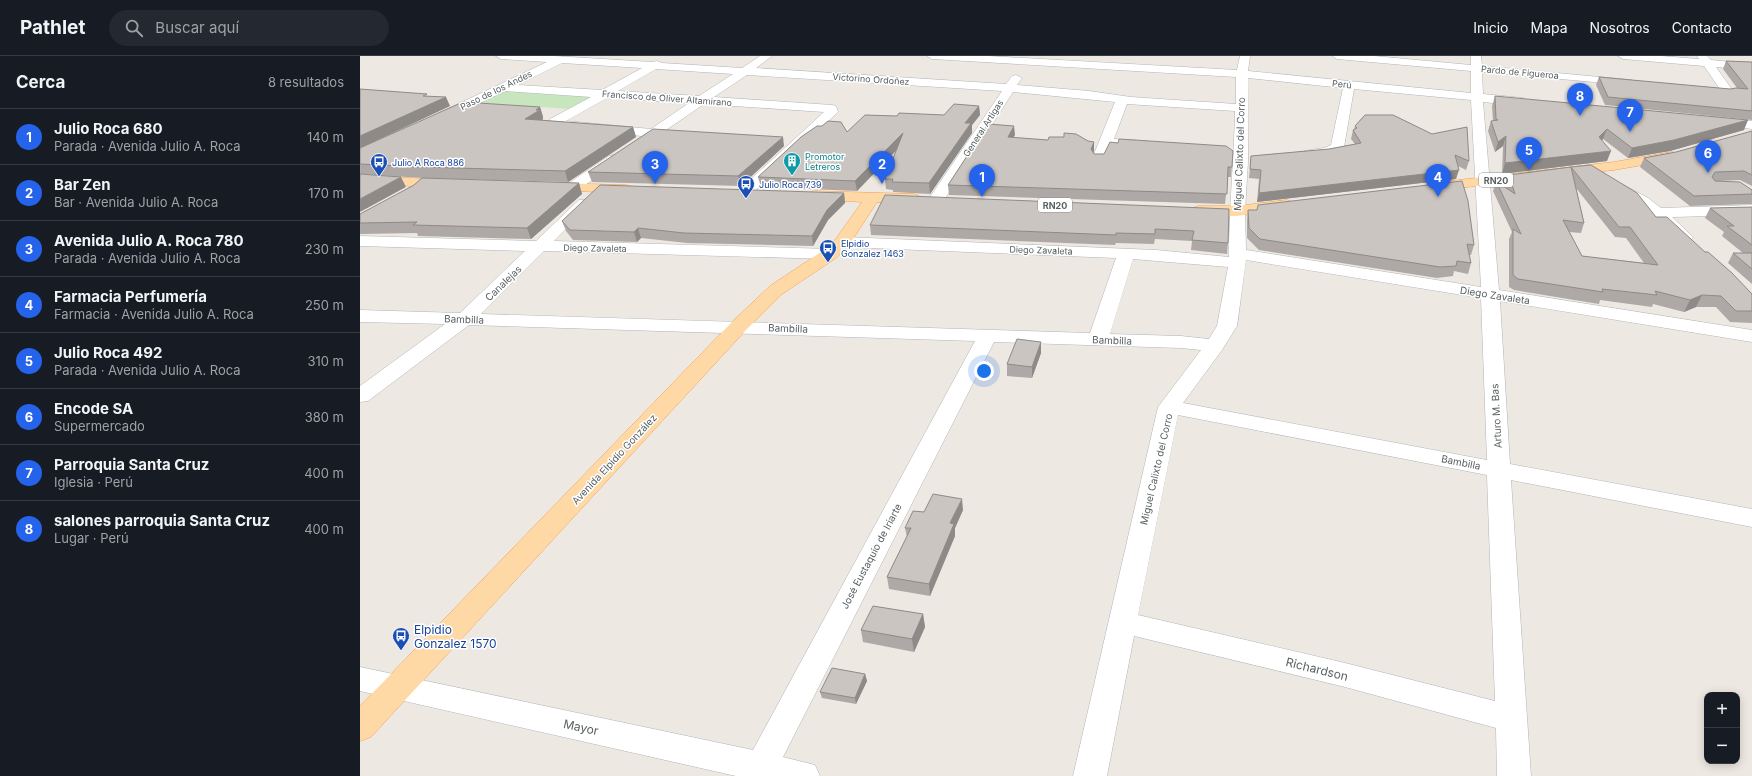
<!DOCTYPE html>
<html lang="es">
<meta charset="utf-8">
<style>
:root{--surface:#171b24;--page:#242831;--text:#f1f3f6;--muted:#9ea1a6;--line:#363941;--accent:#2563eb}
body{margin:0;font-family:Inter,sans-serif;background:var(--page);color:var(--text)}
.controls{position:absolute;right:12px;bottom:12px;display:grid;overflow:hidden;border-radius:8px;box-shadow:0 2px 10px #0003}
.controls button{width:36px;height:36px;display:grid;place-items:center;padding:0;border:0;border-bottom:1px solid var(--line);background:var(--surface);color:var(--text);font:20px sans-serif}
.you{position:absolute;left:624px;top:315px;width:14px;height:14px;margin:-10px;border:3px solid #fff;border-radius:50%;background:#1a73e8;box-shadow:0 0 0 6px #1a73e833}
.badge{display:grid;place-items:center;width:26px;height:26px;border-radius:50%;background:var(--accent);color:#fff;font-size:13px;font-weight:700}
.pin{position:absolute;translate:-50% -33px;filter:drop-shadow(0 1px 2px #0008)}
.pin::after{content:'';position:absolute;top:21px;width:14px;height:12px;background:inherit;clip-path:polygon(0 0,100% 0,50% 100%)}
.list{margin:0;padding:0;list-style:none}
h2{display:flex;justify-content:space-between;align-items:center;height:52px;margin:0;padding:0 16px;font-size:17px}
h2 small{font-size:13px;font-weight:400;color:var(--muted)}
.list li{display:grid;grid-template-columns:26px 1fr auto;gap:12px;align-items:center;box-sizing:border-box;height:56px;padding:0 16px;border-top:1px solid var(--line)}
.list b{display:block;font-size:15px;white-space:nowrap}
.list p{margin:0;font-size:13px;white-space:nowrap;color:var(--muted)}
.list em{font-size:13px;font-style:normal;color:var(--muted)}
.icon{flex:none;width:22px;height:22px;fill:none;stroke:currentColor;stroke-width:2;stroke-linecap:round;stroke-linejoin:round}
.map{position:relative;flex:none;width:1392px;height:720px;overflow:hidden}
header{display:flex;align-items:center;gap:24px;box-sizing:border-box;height:56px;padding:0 20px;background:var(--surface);border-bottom:1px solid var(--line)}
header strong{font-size:19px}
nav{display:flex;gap:22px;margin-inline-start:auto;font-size:14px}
.search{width:280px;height:36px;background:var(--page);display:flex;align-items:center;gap:10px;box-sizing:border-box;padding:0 14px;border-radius:22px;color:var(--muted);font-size:15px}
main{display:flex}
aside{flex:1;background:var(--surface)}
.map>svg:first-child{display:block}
</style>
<header>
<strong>Pathlet</strong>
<div class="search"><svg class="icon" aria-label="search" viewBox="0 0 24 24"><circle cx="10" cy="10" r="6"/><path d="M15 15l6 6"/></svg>Buscar aquí</div>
<nav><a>Inicio</a><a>Mapa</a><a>Nosotros</a><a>Contacto</a></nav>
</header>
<main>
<aside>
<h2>Cerca<small>8 resultados</small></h2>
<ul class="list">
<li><span class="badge">1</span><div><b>Julio Roca 680</b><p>Parada · Avenida Julio A. Roca</p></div><em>140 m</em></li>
<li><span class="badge">2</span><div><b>Bar Zen</b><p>Bar · Avenida Julio A. Roca</p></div><em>170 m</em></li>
<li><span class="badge">3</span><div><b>Avenida Julio A. Roca 780</b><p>Parada · Avenida Julio A. Roca</p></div><em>230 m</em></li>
<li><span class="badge">4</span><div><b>Farmacia Perfumería</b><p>Farmacia · Avenida Julio A. Roca</p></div><em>250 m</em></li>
<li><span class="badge">5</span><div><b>Julio Roca 492</b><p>Parada · Avenida Julio A. Roca</p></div><em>310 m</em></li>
<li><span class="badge">6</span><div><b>Encode SA</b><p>Supermercado</p></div><em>380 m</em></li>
<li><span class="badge">7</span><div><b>Parroquia Santa Cruz</b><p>Iglesia · Perú</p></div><em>400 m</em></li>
<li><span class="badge">8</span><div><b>salones parroquia Santa Cruz</b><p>Lugar · Perú</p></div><em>400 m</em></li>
</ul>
</aside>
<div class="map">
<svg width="1392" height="720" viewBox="0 0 1392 720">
<rect width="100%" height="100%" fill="#eee8e2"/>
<!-- green -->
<path fill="#c8e6bd" d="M145 35 233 40 210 53 120 47Z"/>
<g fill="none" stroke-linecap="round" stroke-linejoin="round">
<defs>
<path id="minor" d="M136 0H194L292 6 297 5 302 7 382 12 400 0H412L396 12 646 28 652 20 656 19 662 22 657 29 729 35 771 41 876 48V21L572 3 567 0H628L877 14 880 0H890L888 15 1111 37V15L977 3 972 0H1014L1111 9V0H1121L1122 10 1272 24 1274 26 1272 28 1268 29 1122 16 1123 38 1163 42 1169 46 1163 50 1123 46 1139 234 1392 274V286L1140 245 1150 408 1392 453V471L1151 424 1171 720H1137L1136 672 985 631 774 580 747 720H713L798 351 841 294 821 292 634 286 423 701 455 709 460 720H376L0 635V611L393 694 615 285 109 269 8 345 0 346V330L85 268 0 266V254L100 257 165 195 0 190V180L176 185 219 144H229L232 147 194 185 470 193 476 194 478 198 476 202 470 203 184 195 121 258 730 277 756 202 484 191 478 190 476 186 478 182 484 181 796 194 869 201C869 152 874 104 875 55L767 48 754 83 787 85 792 86 794 89 792 92 787 93 751 90 746 101H736L734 98 755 46 653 36 584 144 581 147H571L568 144 642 35 387 19 354 41 472 49 476 50 478 56 389 140H379L376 137 379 134 464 56 344 48 306 74 321 76 323 79 321 82 284 83 282 80 194 72 188 68 190 63 231 41 145 35 87 63H79L77 60 79 57 187 6 141 3ZM202 7 282 12 242 34 158 29ZM296 13 373 18 339 40 258 35ZM888 22 983 32 971 89 964 92 944 95 942 98 944 101C955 104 977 101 984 91L994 33 1111 44 1121 231 886 194 885 155 888 105ZM247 42 329 47 291 73 206 65ZM773 203 868 211 857 270 849 283 821 280 750 278ZM886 204 1121 242 1127 404 823 347 862 294 877 270ZM818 359 1127 419 1135 645 985 607 778 559Z
M1258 0H1301L1339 3 1337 0H1347L1351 4 1392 8V14L1356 11 1388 56 1386 59H1378L1344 10 1263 3Z
M1356 61 1392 65V73L1351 68 1350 65 1351 62Z
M254 99 259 100 261 103 259 106 216 135H206L204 132 206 129 249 100Z
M1262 128 1288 142 1301 152 1392 149V159L1312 161 1333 181 1331 184 1325 186 1319 184 1278 148 1257 135 1255 132 1257 129Z"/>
<path id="major" d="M1312 96 1317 97 1319 100 1317 103 1254 114 1073 135 1068 134 1066 131 1068 128 1073 127 1254 106Z
M0 119 86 124 91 125 93 128 91 131 86 132 0 127Z
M191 127 266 129 271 130 273 133 271 136 266 137 186 134 184 131 186 128Z
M454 135 554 138 559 140 562 143 559 146 554 148 517 146 487 192 476 202 422 238 386 274 11 681 0 685V650L372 266 410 230 464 194 475 184 502 146 449 143 446 140 449 137Z
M927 144 932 146 935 149 932 152 877 160H838L832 158 830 155 832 152 838 150H877Z"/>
</defs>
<!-- minor casing -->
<use href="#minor" stroke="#b0b5b8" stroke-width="1"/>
<!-- major casing -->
<use href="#major" stroke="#f49d54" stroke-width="1"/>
<!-- minor -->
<use href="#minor" fill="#fff" fill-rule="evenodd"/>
<!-- major -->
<use href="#major" fill="#ffd9a5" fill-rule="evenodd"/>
</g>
<!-- wall -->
<path fill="#aea9a6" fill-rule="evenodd" d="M1366 5 1392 6V64L1245 49 1236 29 1239 21 1370 33 1377 32 1363 13Z
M0 33 68 40 90 50 5 90 180 51 183 61V63L182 64 273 71 276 81 208 126 63 122 0 118Z
M1135 40 1384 74 1310 95 1268 102 1243 83 1242 85 1247 105 1142 118 1143 90 1135 96 1128 75 1131 65H1133L1132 50Z
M619 50 620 59 612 69V77L570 138 533 136V134L526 133 525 123 536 95 497 135 401 131 398 121 487 76 537 60 584 59Z
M1005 59 1109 105 1106 114 1098 110 1096 123 897 146 899 123 889 122 891 100 969 93 995 88 991 83 993 74H994L995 70Z
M1392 75V130L1380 124 1359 125 1392 134V148L1330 150 1280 111 1284 102 1316 96Z
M655 79 653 82 688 84 734 86 733 96 734 98 873 95 871 121H868L865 148 589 139 588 129Z
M424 90 381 130 232 126 228 116Z
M1211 111 1296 161 1345 196 1392 238V267L1370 266 1356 251H1336L1324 256 1293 248 1292 251 1240 244 1239 248 1154 234 1149 231V183L1152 176 1133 135 1136 125 1147 132 1146 129 1149 119ZM1216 132 1255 181 1266 182 1284 207 1222 200 1209 176 1221 177 1224 167Z
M219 127 222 138 171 183 58 180 57 177 0 178V158Z
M484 137 485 147 468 164 453 190 327 187 281 182 277 186 213 184 206 175 202 165Z
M1392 151V228L1368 207 1373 197H1383L1362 180 1364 176 1345 162 1350 152Z
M869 153 868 187 867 198 831 194 832 185 795 183 794 188 756 187 755 189 511 179 510 169Z
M888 154 1114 189 1111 199H1109L1111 207 1108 218 1094 215 1093 220 1077 222 899 194 887 182V164Z
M681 297 672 322 647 320V308Z
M603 454 595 472V480L570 540 529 533 527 521 547 481 545 472 564 456Z
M563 558 565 571 554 596 503 586 501 574Z
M505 618 507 625 496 648 462 642 460 636Z"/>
<!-- shaded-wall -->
<path fill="#8d8a87" d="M86 41 90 50 0 92V80Z
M619 50 620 59 612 69V77L570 138 569 127 605 67Z
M180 51 183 61V63L168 72 165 63 176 54Z
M1388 64 1384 74 1310 95 1268 102 1272 92Z
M654 70 655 79 648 91V81Z
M273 71 276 81 208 126 205 115Z
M1247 73 1243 83 1235 92 1239 81Z
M543 77 544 86 497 135 495 125Z
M1146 80 1143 90 1135 96 1138 86Z
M423 81 424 90 381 130 378 120Z
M734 86V95L731 102V93Z
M1251 95 1247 105 1142 118 1145 107Z
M1099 114 1096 123 897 146 899 137Z
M41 121 46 131 0 156V143Z
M219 127 222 138 171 183 167 172Z
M484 137 485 147 468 164 453 190 452 180 467 154Z
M278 172 281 182 277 186 274 176Z
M1342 239 1336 251 1324 256 1330 244Z
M681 286V297L672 322V311Z
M602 443 603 454 595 472V480L570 540 569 528 590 467Z
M563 558 565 571 554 596 552 583Z
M505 618 507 625 496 648 495 642Z"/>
<!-- building -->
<path fill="#cac5c1" stroke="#8d8a87" d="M1366 5 1392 6V55L1248 41 1239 21 1370 33 1376 32 1388 33Z
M0 33 67 38 63 40 86 41 0 80Z
M1135 40 1388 64 1314 84 1272 92 1247 73 1239 81 1251 95 1145 107 1146 80 1138 86 1131 65 1138 64 1136 63Z
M103 46 180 51 176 54H180L165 63 273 71 205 115 59 111 0 108V92Z
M594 48 619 50 605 67H611L569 127 532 126 533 123H525L543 77 495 125 398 121 441 81 457 70H462L468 65 481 66 487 76 505 59 537 60 539 57 584 59Z
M1005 59H1033L1072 78 1107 71 1109 105 1095 99 1099 114 899 137 901 114 890 113 891 100 969 93 1001 87 993 74 997 72 995 70Z
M628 68 654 70 648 81 688 84 689 81H704V77L716 78 728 85 734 86 731 93 734 98H744L750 86 758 87 759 83 866 90 873 95 872 111H868L867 138 588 129Z
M293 73 423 81 378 120 228 116Z
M1392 75V119L1384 115 1355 116 1352 121 1355 125 1380 126 1392 134V138L1334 140 1284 102 1316 96Z
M1231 109 1277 137 1296 161H1307L1345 196H1348L1372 217 1392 238V255H1376L1361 240 1342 239 1330 244 1295 235 1297 239 1242 233 1243 236 1158 223 1153 219V173L1161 178 1136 125 1155 138 1149 119 1211 111 1224 167 1203 164 1222 200 1298 209 1270 171H1259L1211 111Z
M0 118 41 121 0 143Z
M62 122 219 127 167 172 53 169 57 166 0 167V158L54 129Z
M1102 125 1108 145 1114 189 1107 188 1111 207 1097 205 1096 210 1080 211 900 183 889 172 888 154H897L898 149Z
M240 129 484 137 467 154 452 180 324 177 278 172 274 176 210 174 202 165Z
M525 139 869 153 868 187 832 184 834 175 795 173V178L756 177V179L510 169Z
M1392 151V189L1367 170H1374L1350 152Z
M1373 197H1392V213Z
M657 283 681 286 672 311 647 308Z
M573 438 602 443 590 467 594 468 569 528 527 521 551 472H545L553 455 564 456Z
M513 550 563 558 552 583 501 574Z
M472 612 505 618 495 642 460 636Z"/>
<!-- icons -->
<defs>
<symbol id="building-pin" viewBox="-11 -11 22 30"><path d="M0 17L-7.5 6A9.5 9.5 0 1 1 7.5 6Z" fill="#0f9aa8" stroke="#fff"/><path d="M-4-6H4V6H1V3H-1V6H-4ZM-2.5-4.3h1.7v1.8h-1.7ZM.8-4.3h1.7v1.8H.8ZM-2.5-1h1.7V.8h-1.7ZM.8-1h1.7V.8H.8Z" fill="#fff"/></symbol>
<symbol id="bus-pin" viewBox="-11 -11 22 30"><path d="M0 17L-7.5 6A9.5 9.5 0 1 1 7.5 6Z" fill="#1a4fb4" stroke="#fff"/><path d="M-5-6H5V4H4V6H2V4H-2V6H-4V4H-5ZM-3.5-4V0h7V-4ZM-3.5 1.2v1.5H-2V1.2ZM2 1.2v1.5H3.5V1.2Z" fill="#fff"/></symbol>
</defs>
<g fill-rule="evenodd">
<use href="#building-pin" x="422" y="95" width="20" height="27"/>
<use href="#bus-pin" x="9" y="96" width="20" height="27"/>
<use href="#bus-pin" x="376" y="118" width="20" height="27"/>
<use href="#bus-pin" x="458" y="182" width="20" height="27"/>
<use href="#bus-pin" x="31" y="570" width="20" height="27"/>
</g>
<g text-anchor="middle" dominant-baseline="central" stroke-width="3" stroke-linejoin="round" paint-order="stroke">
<!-- far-street labels -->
<g font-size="9" fill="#5a6163" stroke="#fff">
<text transform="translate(1160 16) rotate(5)">Pardo de Figueroa</text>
<text transform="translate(511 23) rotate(4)">Victorino Ordoñez</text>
<text transform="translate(982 28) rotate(6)">Perú</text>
<text transform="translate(136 34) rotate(-26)">Paso de los Andes</text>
<text transform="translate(307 42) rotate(4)">Francisco de Oliver Altamirano</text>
<text transform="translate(623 72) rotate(-57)">General Artigas</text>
<text transform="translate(235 192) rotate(1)">Diego Zavaleta</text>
<text transform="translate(681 194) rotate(2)">Diego Zavaleta</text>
</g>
<!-- far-culture labels -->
<g font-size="9" fill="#0d838f" stroke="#fff" text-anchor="start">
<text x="445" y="100">Promotor<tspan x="445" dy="10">Letreros</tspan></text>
</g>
<!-- far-transit labels -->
<g font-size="9" fill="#164399" stroke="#fff" text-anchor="start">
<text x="32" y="106">Julio A Roca 886</text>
<text x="399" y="128">Julio Roca 739</text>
<text x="481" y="187">Elpidio<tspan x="481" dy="10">Gonzalez 1463</tspan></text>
</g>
<!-- shield labels -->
<g fill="#fff" stroke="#8c9092" stroke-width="1">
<rect x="1119" y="117" width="34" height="14" rx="3"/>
<rect x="678" y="142" width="34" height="14" rx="3"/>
</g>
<g font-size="9" font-weight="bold" fill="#5a6163">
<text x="1136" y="124">RN20</text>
<text x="695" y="149">RN20</text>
</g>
<!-- street labels -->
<g font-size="10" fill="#5a6163" stroke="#fff">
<text transform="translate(879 98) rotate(-88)">Miguel Calixto del Corro</text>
<text transform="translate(143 227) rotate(-44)">Canalejas</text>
<text transform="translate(1135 239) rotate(9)">Diego Zavaleta</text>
<text transform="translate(104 263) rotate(2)">Bambilla</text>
<text transform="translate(428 272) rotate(2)">Bambilla</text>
<text transform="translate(752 284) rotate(2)">Bambilla</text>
<text transform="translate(1136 360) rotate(-93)">Arturo M. Bas</text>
<text transform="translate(254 403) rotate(-47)">Avenida Elpidio González</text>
<text transform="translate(1101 406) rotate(11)">Bambilla</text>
<text transform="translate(796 413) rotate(-77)">Miguel Calixto del Corro</text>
<text transform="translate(511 500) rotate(-62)">José Eustaquio de Iriarte</text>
</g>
<!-- near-transit labels -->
<g font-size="12" fill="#164399" stroke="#fff" text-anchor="start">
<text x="54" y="573">Elpidio<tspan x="54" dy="14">Gonzalez 1570</tspan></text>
</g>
<!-- near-street labels -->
<g font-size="12" fill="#5a6163" stroke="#fff">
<text transform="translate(957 613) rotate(14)">Richardson</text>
<text transform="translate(221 671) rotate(12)">Mayor</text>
</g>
</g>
</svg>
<div class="controls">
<button>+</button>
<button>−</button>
</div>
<div class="you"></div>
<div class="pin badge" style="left:622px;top:141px">1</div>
<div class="pin badge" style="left:522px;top:128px">2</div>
<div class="pin badge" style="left:295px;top:128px">3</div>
<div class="pin badge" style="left:1078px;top:141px">4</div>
<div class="pin badge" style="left:1169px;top:114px">5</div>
<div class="pin badge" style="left:1348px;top:117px">6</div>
<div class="pin badge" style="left:1270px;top:76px">7</div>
<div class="pin badge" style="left:1220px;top:60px">8</div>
</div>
</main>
